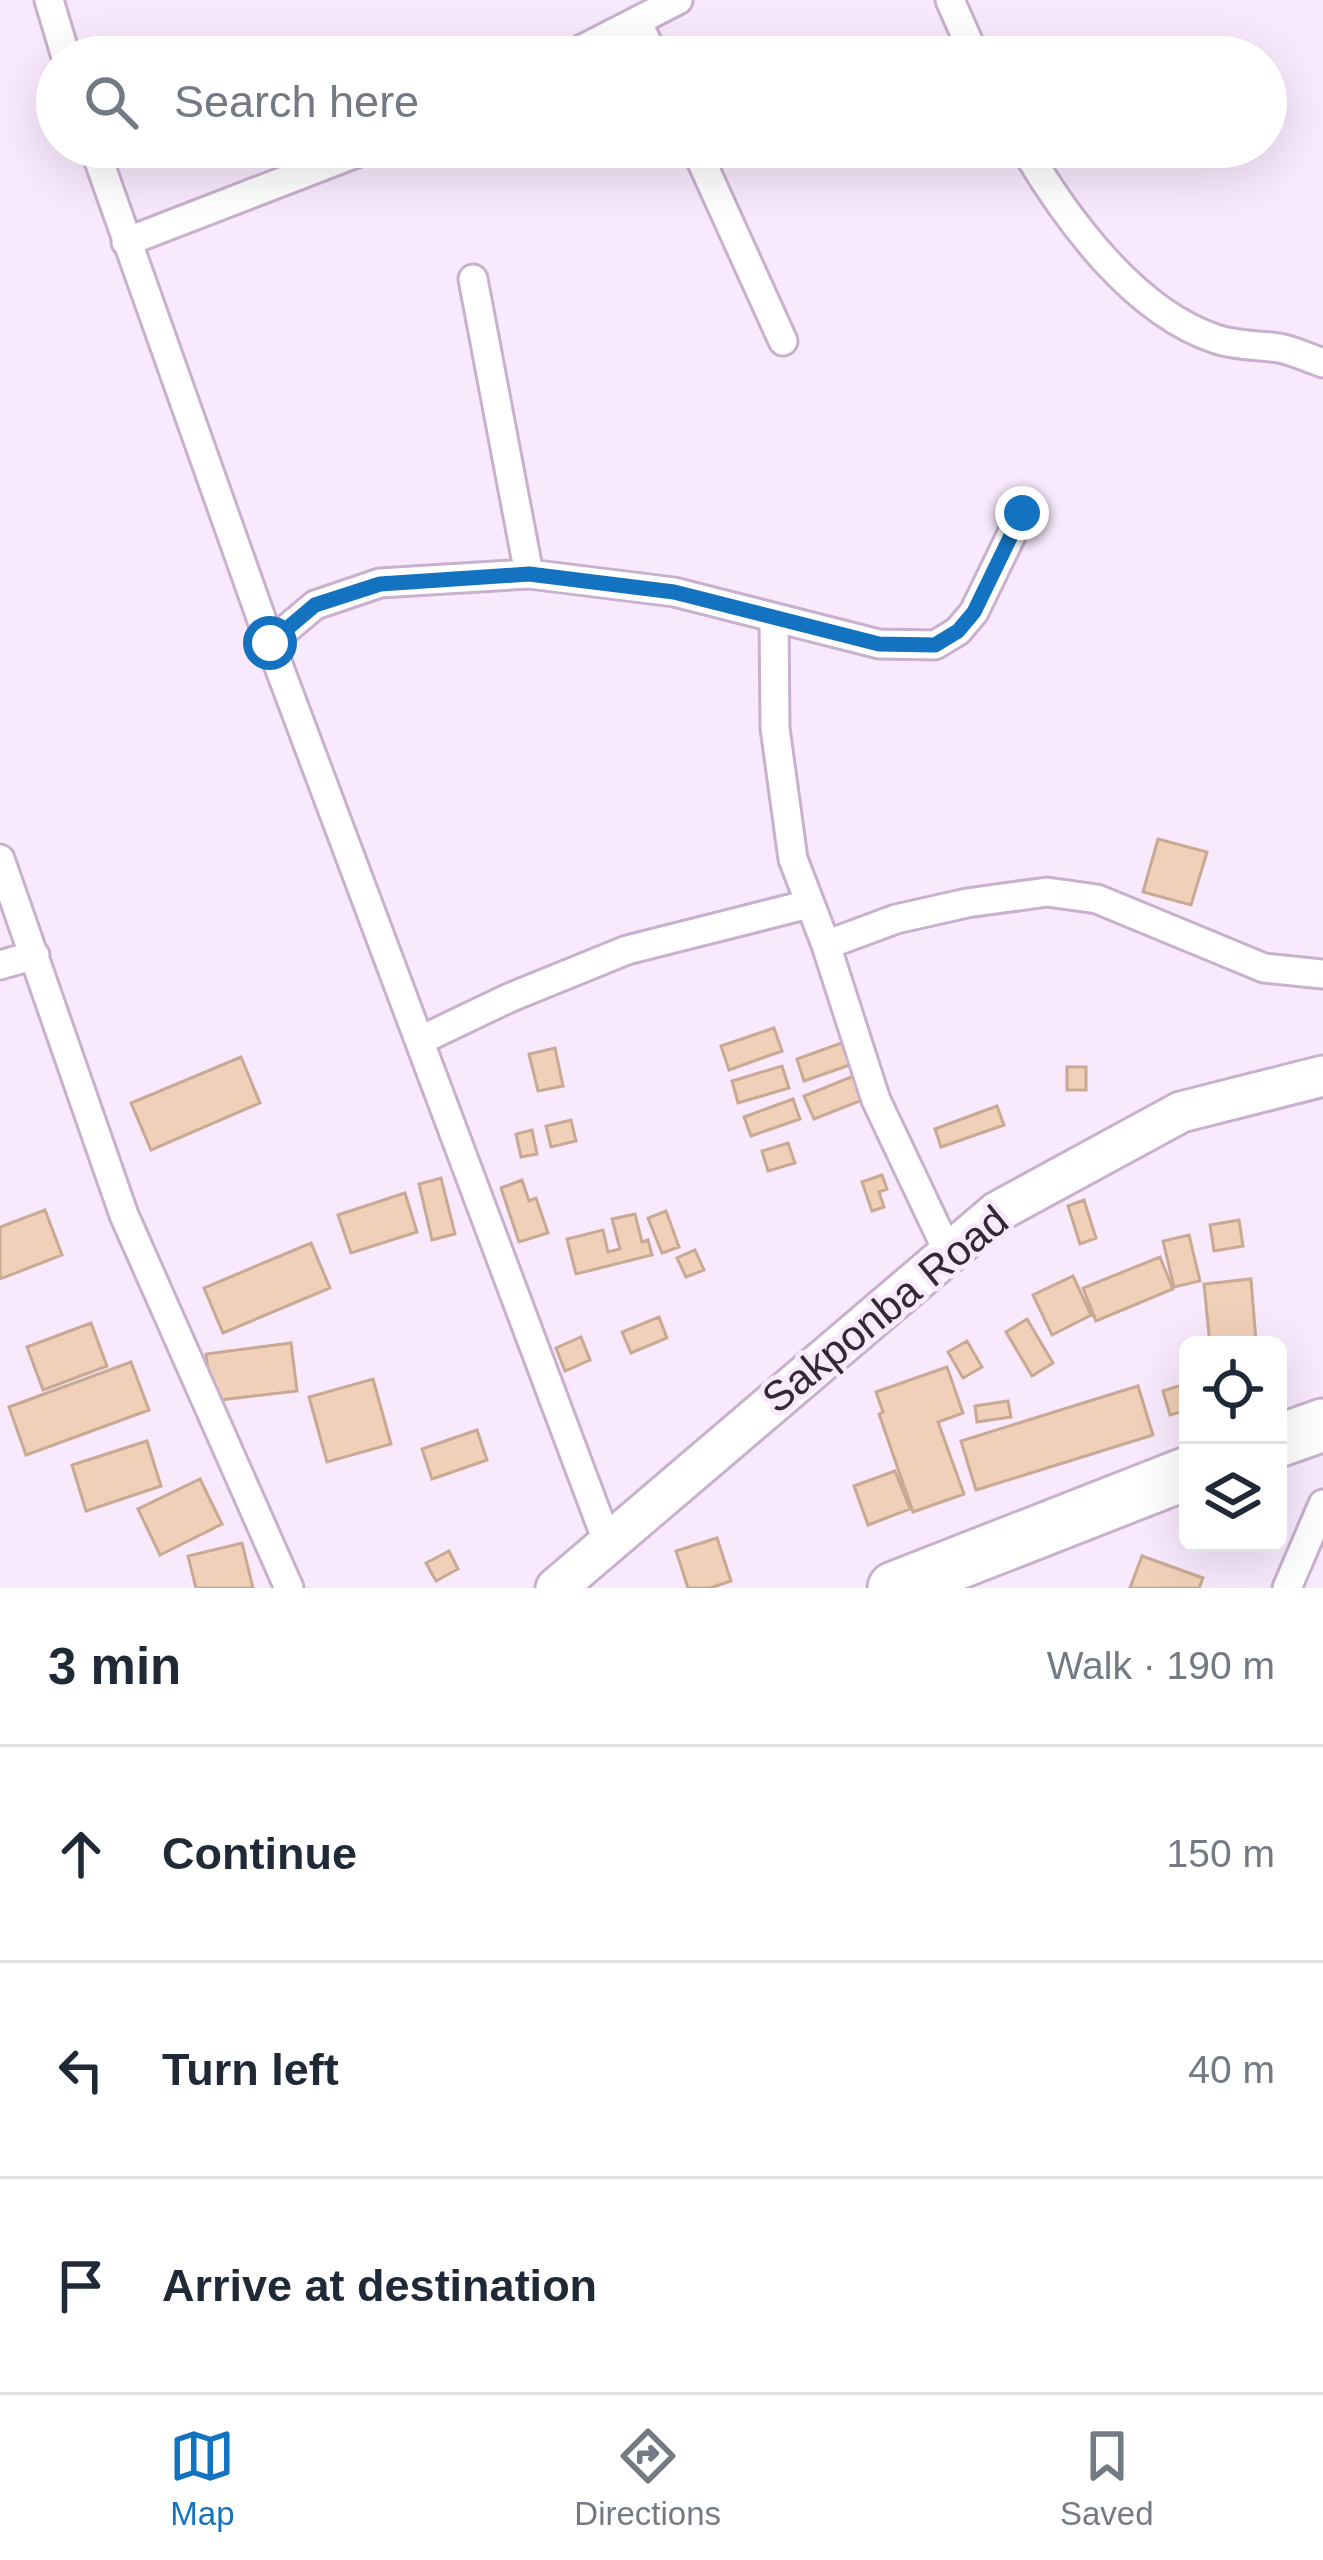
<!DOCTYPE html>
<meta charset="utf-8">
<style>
:root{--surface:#fff;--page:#f2f2f3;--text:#1f2937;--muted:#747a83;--line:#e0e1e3;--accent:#1473c0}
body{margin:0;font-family:Arial,sans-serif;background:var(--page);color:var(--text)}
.controls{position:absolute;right:36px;bottom:36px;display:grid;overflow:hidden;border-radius:18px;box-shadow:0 12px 48px #0002}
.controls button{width:108px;height:108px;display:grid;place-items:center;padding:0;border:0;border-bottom:3px solid var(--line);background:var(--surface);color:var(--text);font:60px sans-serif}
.stop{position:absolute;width:36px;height:36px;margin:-27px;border:9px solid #1473c0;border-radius:50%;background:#fff}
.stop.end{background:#1473c0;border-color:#fff;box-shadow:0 3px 12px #0008}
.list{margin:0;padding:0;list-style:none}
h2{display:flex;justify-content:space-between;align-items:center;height:156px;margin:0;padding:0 48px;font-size:51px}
h2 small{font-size:39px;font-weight:400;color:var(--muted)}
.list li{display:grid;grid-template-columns:78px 1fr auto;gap:36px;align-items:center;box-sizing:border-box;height:216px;padding:0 48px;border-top:3px solid var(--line)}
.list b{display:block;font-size:45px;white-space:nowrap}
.list em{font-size:39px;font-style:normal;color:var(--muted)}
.icon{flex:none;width:66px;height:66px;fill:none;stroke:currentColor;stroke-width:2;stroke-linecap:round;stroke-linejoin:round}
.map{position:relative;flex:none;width:1323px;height:1588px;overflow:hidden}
.search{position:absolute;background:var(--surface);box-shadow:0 12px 48px #0002;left:36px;right:36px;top:36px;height:132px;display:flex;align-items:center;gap:30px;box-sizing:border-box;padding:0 42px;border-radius:66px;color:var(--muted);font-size:45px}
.sheet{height:804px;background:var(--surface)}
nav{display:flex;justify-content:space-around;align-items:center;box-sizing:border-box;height:168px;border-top:3px solid var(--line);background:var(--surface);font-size:33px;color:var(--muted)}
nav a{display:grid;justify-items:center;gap:6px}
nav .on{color:var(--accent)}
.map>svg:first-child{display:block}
</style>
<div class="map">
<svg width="1323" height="1588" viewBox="0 0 1323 1588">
<rect width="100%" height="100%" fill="#f8e9fc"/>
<!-- building -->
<path fill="#f1d0b9" stroke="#c9a993" stroke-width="3" d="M1158 839 1207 852 1191 905 1143 892Z
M774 1028 782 1051 729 1070 721 1046Z
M850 1040 858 1062 804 1081 797 1059Z
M555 1048 563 1086 538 1091 529 1054Z
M241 1057 260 1103 151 1150 131 1103Z
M782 1066 789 1088 738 1103 732 1081Z
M1067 1067H1086V1090H1067Z
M856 1075 865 1099 814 1119 804 1096Z
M793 1099 800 1119 751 1136 744 1117Z
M997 1106 1004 1125 941 1147 935 1129Z
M571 1120 576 1141 551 1147 546 1126Z
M532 1130 537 1154 521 1157 516 1134Z
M788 1143 795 1163 768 1171 762 1151Z
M882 1175 887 1189 879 1192 884 1207 872 1211 862 1182Z
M441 1178 455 1234 432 1240 419 1184Z
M522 1180 529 1201 536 1198 548 1233 519 1242 501 1188Z
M405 1193 417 1232 351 1253 338 1215Z
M1084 1200 1096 1238 1080 1244 1068 1206Z
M45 1210 62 1255 0 1279V1227Z
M666 1211 679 1247 662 1253 648 1218Z
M635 1214 642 1242 648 1240 652 1255 576 1274 567 1239 603 1230 608 1252 620 1249 612 1219Z
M1239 1220 1243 1246 1214 1251 1210 1225Z
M1189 1235 1200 1281 1174 1287 1163 1241Z
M311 1243 330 1288 223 1333 204 1288Z
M695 1250 704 1270 686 1277 677 1258Z
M1160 1257 1173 1289 1096 1321 1083 1288Z
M1073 1276 1091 1315 1052 1335 1033 1295Z
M1251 1279 1256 1342 1210 1345 1204 1284Z
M659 1317 667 1338 631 1353 622 1332Z
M1027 1319 1053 1363 1032 1376 1006 1332Z
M91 1323 107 1366 43 1390 27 1347Z
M581 1337 590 1360 565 1371 556 1348Z
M967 1341 982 1367 963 1378 948 1352Z
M291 1343 297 1391 211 1401 206 1354Z
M131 1362 149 1410 26 1455 9 1407Z
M947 1367 963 1413 938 1422 964 1494 913 1512 879 1414 883 1412 876 1392Z
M373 1379 391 1444 327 1462 309 1397Z
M1188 1383V1410L1170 1415 1163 1391Z
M1138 1386 1153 1435 976 1490 961 1441Z
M1008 1401 1011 1417 977 1422 975 1406Z
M477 1430 487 1460 432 1479 422 1449Z
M147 1441 161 1486 86 1511 72 1465Z
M895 1471 910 1509 868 1525 854 1486Z
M200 1479 222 1524 160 1555 138 1509Z
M717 1538 731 1581 710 1588H688L676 1551Z
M242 1543 253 1588H196L188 1556Z
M449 1551 458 1569 436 1581 426 1563Z
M1142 1556 1203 1578 1199 1588H1130Z"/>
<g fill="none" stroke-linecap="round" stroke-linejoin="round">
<defs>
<path id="street" d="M49 0 66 57
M950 0 975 57
M637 21 654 57
M567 57 678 0
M94 147 270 643 607 1541
M695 147 783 341
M1024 147C1066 219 1134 312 1216 339 1236 346 1259 345 1279 348 1294 351 1309 358 1323 363
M126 242 372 147
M473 279 529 574
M774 618 775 728 793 859 826 945 876 1100 948 1252
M270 643 315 605 380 583 529 574 674 592 879 644 935 645 958 631 974 612 1022 513
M0 859 124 1215 289 1588
M826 945 896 919 967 903 1047 892 1097 899 1264 968 1323 974
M0 965 35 955
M421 1040 509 998 627 950 809 904
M1287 1588 1323 1504"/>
<path id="secondary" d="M556 1588 997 1212 1181 1112 1323 1076"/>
<path id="highway" d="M1278 1441 1323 1425
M894 1588 1188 1473"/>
</defs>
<!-- street casing -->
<use href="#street" stroke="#c8b0ce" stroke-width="33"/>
<!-- secondary casing -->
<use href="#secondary" stroke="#c8b0ce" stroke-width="45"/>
<!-- highway casing -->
<use href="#highway" stroke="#c8b0ce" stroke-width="57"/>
<!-- street -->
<use href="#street" stroke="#fff" stroke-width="27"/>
<!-- secondary -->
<use href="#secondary" stroke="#fff" stroke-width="39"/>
<!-- highway -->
<use href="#highway" stroke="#fff" stroke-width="51"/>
</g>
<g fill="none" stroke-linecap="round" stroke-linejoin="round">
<!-- route -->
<path stroke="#1473c0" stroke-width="15" d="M270 643 315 605 380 584 529 574 674 592 879 644 935 645 958 631 974 612 1022 513"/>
</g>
<g text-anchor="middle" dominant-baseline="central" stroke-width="10" stroke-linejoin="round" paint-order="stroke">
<!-- street labels -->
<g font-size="42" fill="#312833" stroke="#f8e9fc">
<text transform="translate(885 1309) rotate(-39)">Sakponba Road</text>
</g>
</g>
</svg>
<div class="controls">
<button><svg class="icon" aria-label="locate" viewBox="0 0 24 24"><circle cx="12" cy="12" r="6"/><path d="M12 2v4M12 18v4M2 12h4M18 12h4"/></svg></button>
<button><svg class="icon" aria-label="layers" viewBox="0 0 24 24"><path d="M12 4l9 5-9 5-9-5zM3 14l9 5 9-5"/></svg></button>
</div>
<div class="stop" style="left:270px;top:643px"></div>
<div class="stop end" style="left:1022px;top:513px"></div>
<div class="search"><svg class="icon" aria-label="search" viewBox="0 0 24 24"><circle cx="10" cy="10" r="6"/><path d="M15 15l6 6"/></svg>Search here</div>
</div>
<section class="sheet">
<h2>3 min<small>Walk · 190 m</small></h2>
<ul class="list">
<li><svg class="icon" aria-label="ahead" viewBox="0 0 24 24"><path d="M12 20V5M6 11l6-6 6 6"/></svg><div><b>Continue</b></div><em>150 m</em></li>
<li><svg class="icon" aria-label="left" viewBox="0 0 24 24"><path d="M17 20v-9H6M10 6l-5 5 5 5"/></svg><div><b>Turn left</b></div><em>40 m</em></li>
<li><svg class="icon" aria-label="arrive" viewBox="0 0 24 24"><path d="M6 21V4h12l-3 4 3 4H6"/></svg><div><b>Arrive at destination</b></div></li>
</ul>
</section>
<nav>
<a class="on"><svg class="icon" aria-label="map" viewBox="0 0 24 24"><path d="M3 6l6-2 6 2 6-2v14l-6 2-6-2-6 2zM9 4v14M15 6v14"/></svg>Map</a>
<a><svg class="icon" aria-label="directions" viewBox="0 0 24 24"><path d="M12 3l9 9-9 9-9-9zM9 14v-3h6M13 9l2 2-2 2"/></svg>Directions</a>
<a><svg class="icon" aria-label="saved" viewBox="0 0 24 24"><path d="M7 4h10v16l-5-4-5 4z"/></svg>Saved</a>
</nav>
